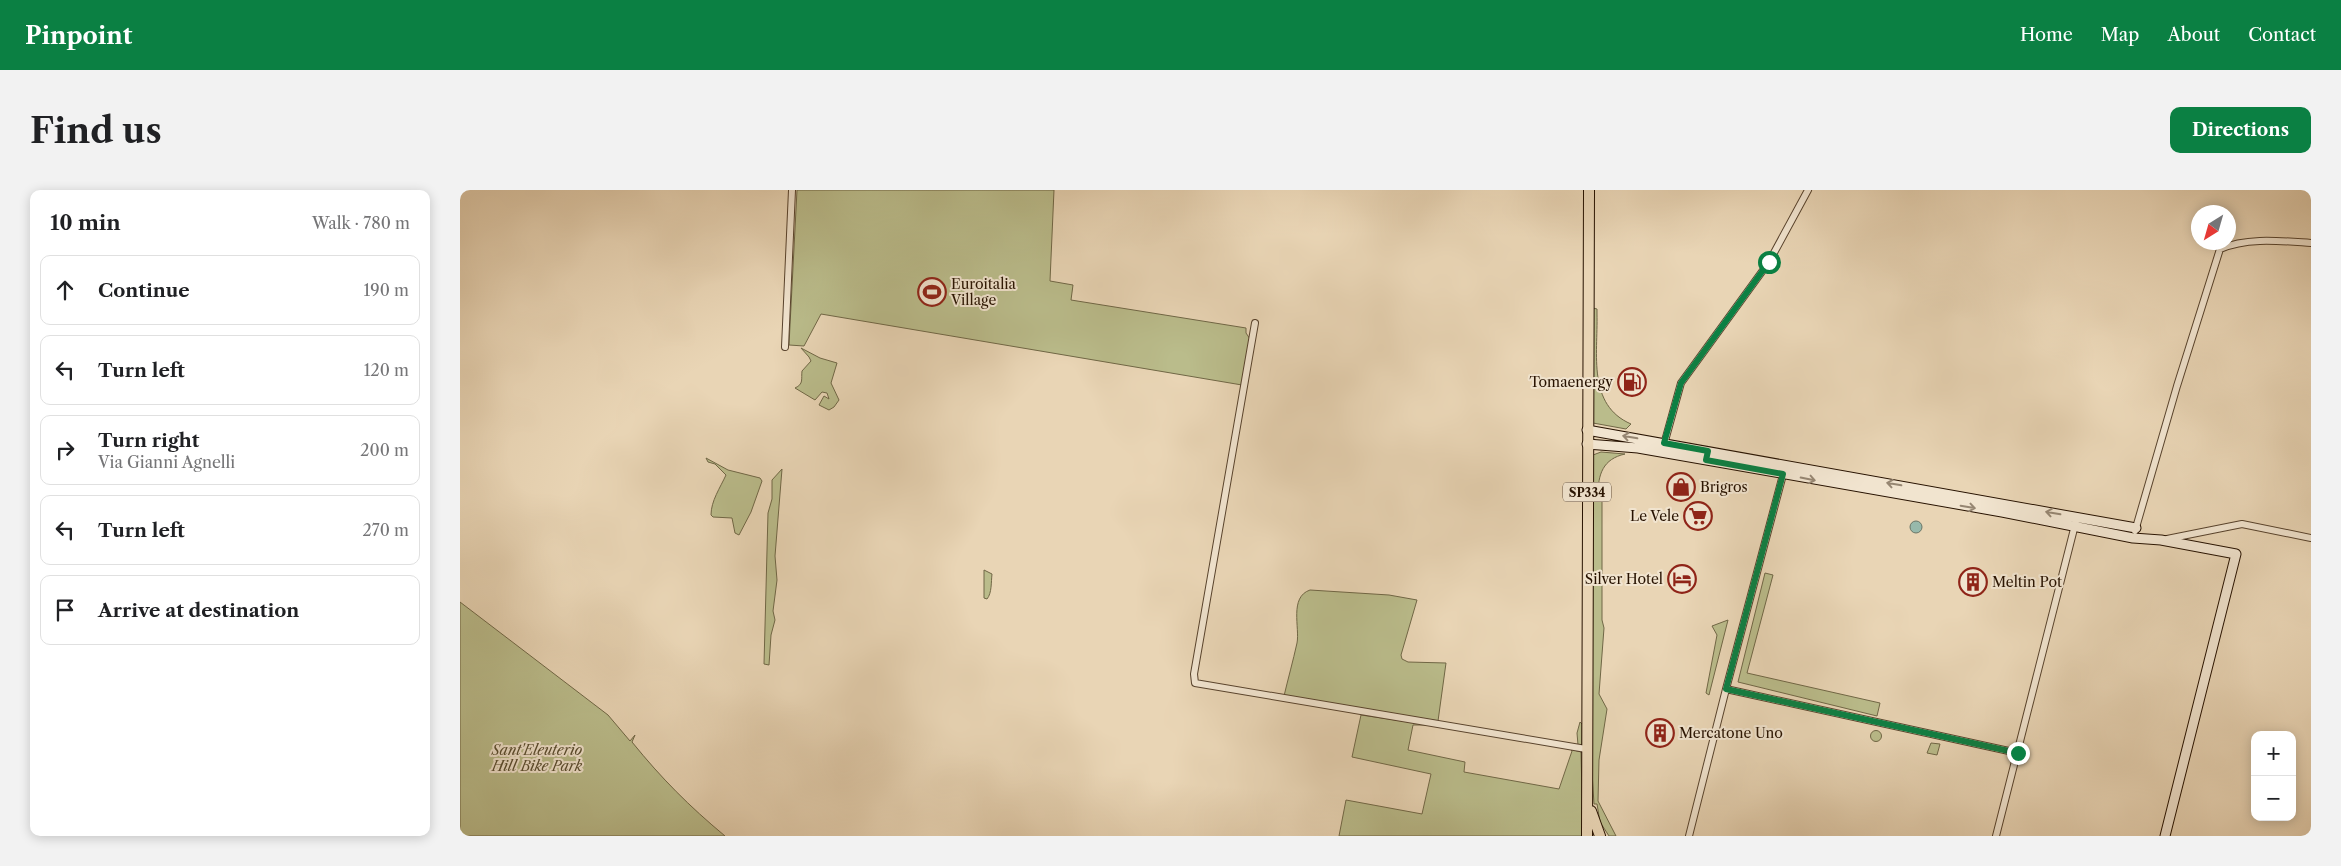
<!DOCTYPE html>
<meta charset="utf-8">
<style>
:root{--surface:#fff;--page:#f2f2f2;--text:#202124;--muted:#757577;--line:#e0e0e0;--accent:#0b8043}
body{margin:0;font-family:"Libre Caslon Text",serif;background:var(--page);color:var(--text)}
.controls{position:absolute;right:15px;bottom:15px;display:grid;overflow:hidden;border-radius:10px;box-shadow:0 2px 12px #0003}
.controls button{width:45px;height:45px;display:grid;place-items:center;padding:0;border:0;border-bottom:1px solid var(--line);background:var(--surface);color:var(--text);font:25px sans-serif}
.compass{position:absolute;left:1731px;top:15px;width:45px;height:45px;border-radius:50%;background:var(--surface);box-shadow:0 2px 12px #0003;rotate:217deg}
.stop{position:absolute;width:15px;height:15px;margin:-11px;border:4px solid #0b8043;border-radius:50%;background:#fff}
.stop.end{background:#0b8043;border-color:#fff;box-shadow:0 1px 5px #0008}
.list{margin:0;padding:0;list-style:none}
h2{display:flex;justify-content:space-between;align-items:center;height:65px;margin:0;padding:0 20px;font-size:21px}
h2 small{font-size:16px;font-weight:400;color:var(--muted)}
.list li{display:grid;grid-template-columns:32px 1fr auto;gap:15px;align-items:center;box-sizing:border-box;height:70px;margin:0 10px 10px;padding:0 10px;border:1px solid var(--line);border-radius:10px}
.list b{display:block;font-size:19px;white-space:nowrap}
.list p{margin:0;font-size:16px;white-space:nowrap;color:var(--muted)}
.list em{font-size:16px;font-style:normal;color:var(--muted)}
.icon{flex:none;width:28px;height:28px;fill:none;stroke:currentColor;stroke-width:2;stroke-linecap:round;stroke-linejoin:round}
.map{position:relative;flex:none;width:1851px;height:646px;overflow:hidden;border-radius:10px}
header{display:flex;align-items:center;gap:30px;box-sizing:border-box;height:70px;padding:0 25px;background:var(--accent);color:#fff}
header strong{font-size:24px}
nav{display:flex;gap:28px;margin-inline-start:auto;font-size:18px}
.intro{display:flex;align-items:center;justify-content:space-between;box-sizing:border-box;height:120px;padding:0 30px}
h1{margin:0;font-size:35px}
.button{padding:12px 22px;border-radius:10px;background:var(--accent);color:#fff;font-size:18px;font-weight:700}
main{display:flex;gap:30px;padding:0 30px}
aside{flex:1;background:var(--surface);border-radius:10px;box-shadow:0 2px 12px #0003}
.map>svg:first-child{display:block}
</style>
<header>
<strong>Pinpoint</strong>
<nav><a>Home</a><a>Map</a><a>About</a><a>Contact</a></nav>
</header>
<div class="intro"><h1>Find us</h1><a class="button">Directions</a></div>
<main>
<aside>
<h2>10 min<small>Walk · 780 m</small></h2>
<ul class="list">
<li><svg class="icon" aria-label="ahead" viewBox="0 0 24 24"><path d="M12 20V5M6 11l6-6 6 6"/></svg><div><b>Continue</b></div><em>190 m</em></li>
<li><svg class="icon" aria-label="left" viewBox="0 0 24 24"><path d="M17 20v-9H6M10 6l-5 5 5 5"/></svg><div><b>Turn left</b></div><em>120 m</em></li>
<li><svg class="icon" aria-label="right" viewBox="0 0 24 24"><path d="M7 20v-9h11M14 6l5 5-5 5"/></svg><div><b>Turn right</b><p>Via Gianni Agnelli</p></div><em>200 m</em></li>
<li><svg class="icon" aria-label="left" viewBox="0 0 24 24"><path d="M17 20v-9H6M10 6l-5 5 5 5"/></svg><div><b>Turn left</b></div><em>270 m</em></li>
<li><svg class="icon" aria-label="arrive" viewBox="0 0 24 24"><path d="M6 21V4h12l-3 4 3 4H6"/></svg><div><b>Arrive at destination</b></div></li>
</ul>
</aside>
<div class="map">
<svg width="1851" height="646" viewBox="0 0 1851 646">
<rect width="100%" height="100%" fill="#e9d5b5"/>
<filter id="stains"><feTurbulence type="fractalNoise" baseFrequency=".004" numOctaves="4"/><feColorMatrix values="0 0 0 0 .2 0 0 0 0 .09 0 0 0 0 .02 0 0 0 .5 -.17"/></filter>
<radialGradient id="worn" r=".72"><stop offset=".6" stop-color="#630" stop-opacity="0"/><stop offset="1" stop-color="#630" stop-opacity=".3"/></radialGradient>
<!-- green -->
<path fill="#babc8b" stroke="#706746" d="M337 0H594L590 91 613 95 611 110 786 138V143L790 149 782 195 361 124 344 156 329 155Z
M1133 118 1137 119V124C1138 164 1127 215 1171 234L1166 239 1133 233Z
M341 158 360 168 377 173 371 193 379 210 374 217 369 220 359 215 364 206 369 209 367 203 362 202 355 210 335 198C344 194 341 189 342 181L351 171 349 167Z
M1141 262 1165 264C1143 269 1138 284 1138 305H1142V430L1144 438 1139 504 1147 519 1139 570 1138 611 1156 646H1149L1140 632 1137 614H1134L1131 566 1133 265Z
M246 268 268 280 300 288 302 291 291 322 279 345 275 343 272 328 253 327 251 325C251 311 260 298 266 285L255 274 248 272Z
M322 279 315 366 317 390 313 421 315 430 311 445 309 475 304 474 308 323 312 309V290Z
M524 380 532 384C531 392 532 403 527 409L524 408Z
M1305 383 1313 385 1287 483 1420 513 1417 526 1278 492Z
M850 400 929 405 957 410 941 465 942 469 948 472 986 473 978 531 824 506C828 489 833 471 837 453 840 438 829 407 850 400Z
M0 412 148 525 170 551 175 545 172 552C202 589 229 616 265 646H0Z
M1268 430 1249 505 1246 503 1257 445 1252 436Z
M901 525 963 534 965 535H953L948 560 1005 572 1004 582 1099 599 1112 561 1110 559 1121 562 1123 646H879L886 610 962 624 971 584 892 567Z
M1120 532 1122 534V556L1118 555 1117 543Z
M1410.5 546a5.5 5.5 0 1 1 11 0a5.5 5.5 0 1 1-11 0Z
M1471 553 1480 554 1477 565 1467 563Z"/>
<!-- water -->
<path fill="#97b9ab" stroke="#6a7667" d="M1450 337a6 6 0 1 1 12 0a6 6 0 1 1-12 0Z"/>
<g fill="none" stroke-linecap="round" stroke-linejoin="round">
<defs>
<path id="street" d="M795 133 734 484 735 493 1126 559
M325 157 332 0
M1203 258 1221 193 1309 72 1348 0
M1675 341 1717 196 1760 59C1787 47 1821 51 1851 53
M1707 349 1782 334 1851 348
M1266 499 1558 563
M1229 646 1266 499 1324 281
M1536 646 1617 327"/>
<path id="secondary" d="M1127 240 1676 338
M1127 254 1178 258 1542 322 1673 348 1701 350 1776 364 1705 646"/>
<path id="primary" d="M1131 621 1140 646
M1127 646 1129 0"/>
</defs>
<!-- street casing -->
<use href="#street" stroke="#58432d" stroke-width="8"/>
<!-- secondary casing -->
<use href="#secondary" stroke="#271200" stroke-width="11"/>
<!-- primary casing -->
<use href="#primary" stroke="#271200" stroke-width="12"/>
<!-- street -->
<use href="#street" stroke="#f1e4cf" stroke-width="6"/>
<!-- secondary -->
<use href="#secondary" stroke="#f1e4cf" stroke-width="9"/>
<!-- primary -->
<use href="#primary" stroke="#e9d5b5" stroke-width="10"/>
</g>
<!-- one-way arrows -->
<defs><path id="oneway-shaft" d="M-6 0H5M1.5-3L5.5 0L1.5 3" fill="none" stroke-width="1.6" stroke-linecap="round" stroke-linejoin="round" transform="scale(1.25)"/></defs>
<g stroke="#968672">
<use href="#oneway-shaft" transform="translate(1170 247) rotate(-170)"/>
<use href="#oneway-shaft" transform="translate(1348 289) rotate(11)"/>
<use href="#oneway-shaft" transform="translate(1434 294) rotate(-170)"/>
<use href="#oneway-shaft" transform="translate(1508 317) rotate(10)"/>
<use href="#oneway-shaft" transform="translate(1593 323) rotate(-170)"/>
</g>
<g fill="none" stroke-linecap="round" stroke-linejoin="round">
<!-- route -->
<path stroke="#0b8043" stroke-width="6" d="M1309 72 1221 193 1204 253 1248 261 1246 270 1323 284 1266 499 1558 563"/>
</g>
<!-- icons -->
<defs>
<symbol id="stadium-ring" viewBox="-11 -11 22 22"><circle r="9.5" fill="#f1e4cf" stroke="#8f2418" stroke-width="1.5"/><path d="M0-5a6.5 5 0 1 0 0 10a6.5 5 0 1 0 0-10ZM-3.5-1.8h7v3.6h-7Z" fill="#8f2418"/></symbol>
<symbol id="fuel-ring" viewBox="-11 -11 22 22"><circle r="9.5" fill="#f1e4cf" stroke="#8f2418" stroke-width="1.5"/><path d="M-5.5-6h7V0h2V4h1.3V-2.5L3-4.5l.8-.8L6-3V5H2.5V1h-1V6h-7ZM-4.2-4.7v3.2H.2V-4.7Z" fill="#8f2418"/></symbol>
<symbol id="shop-ring" viewBox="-11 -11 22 22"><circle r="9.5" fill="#f1e4cf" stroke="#8f2418" stroke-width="1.5"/><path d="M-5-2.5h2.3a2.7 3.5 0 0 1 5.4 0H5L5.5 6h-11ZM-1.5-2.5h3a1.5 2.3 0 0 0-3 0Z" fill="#8f2418"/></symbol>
<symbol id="supermarket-ring" viewBox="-11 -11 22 22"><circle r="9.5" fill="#f1e4cf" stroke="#8f2418" stroke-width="1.5"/><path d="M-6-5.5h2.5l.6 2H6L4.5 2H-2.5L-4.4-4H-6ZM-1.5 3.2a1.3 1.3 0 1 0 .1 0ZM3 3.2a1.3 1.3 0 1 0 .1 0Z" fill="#8f2418"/></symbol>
<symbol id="hotel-ring" viewBox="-11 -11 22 22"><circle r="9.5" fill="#f1e4cf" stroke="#8f2418" stroke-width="1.5"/><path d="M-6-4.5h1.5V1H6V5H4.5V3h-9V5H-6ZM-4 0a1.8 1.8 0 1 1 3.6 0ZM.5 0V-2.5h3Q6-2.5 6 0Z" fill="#8f2418"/></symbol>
<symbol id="building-ring" viewBox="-11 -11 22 22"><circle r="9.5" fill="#f1e4cf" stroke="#8f2418" stroke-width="1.5"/><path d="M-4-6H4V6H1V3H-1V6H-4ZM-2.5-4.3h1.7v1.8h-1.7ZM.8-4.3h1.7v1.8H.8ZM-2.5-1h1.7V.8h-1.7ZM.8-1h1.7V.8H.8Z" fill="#8f2418"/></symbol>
</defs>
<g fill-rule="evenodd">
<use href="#stadium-ring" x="456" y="86" width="32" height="32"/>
<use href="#fuel-ring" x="1156" y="176" width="32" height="32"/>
<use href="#shop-ring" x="1205" y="281" width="32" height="32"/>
<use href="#supermarket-ring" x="1222" y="310" width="32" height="32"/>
<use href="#hotel-ring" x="1206" y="373" width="32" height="32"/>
<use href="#building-ring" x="1497" y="376" width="32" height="32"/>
<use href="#building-ring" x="1184" y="527" width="32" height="32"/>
</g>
<g text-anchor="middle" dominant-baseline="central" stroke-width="4" stroke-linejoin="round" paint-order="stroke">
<!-- shield labels -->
<rect fill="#f1e4cf" stroke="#64513e" stroke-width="1" x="1103" y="292.5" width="48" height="19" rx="4"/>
<g font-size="12" font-weight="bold" fill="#271200">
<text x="1127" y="302">SP334</text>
</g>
<!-- poi labels -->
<g font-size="14" fill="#271200" stroke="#f1e4cf" text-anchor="start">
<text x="491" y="94">Euroitalia<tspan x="491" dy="16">Village</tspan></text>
<text x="1153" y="192" text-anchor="end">Tomaenergy</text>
<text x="1240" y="297">Brigros</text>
<text x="1219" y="326" text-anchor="end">Le Vele</text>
<text x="1203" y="389" text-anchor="end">Silver Hotel</text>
<text x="1532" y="392">Meltin Pot</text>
<text x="1219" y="543">Mercatone Uno</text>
</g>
<!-- park labels -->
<g font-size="14" font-style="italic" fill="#5a4e31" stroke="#f1e4cf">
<text x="77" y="560">Sant'Eleuterio<tspan x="77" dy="16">Hill Bike Park</tspan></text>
</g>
</g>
<rect width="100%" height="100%" filter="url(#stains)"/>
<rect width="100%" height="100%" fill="url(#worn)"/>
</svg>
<div class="controls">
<button>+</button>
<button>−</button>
</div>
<svg class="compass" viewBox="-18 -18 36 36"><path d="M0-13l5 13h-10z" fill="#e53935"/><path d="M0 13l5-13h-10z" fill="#757577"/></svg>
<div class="stop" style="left:1309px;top:72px"></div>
<div class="stop end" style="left:1558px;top:563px"></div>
</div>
</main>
